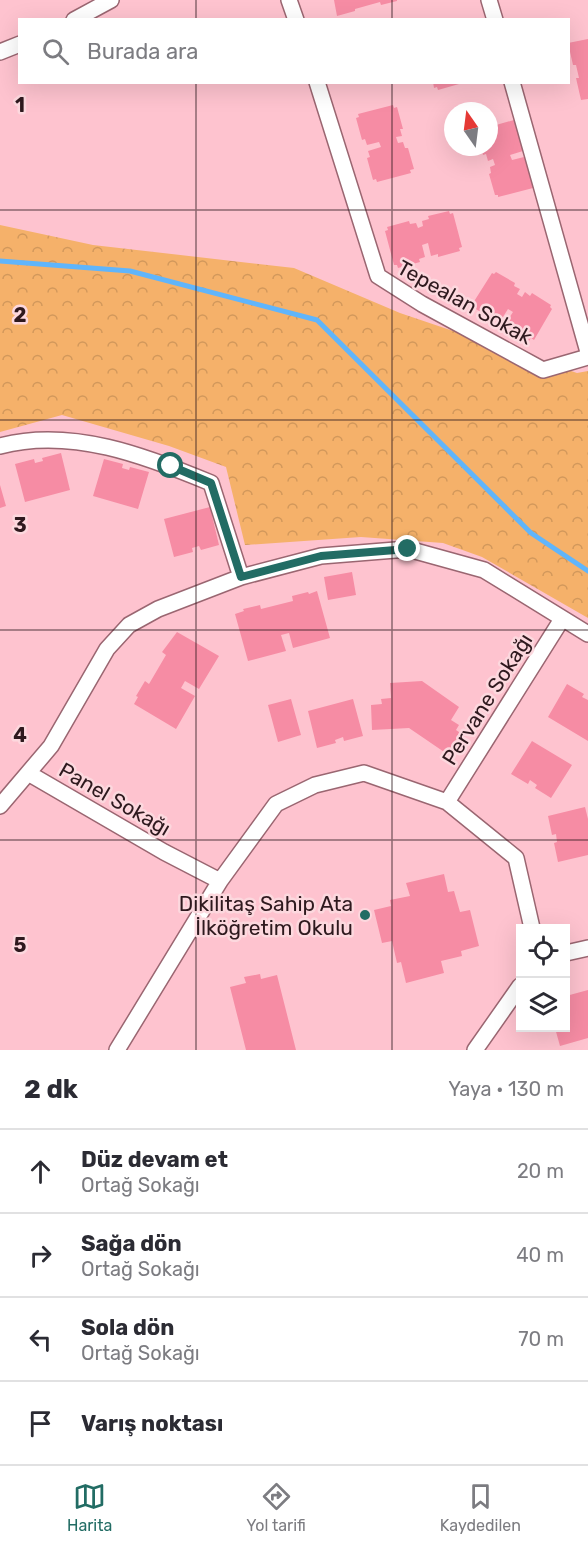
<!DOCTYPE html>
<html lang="tr">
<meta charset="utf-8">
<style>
:root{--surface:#fff;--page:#f2f2f3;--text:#2b2b33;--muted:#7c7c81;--line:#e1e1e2;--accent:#226c64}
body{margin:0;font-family:Rubik,sans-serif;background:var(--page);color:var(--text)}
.controls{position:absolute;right:18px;bottom:18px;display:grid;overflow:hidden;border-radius:0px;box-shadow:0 6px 24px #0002}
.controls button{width:54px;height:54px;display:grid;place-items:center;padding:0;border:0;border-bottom:2px solid var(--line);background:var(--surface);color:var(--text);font:30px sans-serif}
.compass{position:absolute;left:444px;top:102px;width:54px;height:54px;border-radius:50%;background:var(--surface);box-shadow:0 6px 24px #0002;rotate:346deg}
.stop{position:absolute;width:18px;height:18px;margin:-14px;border:4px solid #226c64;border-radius:50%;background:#fff}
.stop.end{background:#226c64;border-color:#fff;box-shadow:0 2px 6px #0008}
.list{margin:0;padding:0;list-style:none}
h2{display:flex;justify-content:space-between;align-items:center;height:78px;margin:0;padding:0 24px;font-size:26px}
h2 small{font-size:20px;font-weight:400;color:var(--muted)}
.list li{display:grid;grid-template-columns:39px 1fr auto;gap:18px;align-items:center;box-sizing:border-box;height:84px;padding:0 24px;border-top:2px solid var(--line)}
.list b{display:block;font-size:22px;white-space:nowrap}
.list p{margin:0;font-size:20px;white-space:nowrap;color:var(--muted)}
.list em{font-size:20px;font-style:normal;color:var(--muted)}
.icon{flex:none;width:33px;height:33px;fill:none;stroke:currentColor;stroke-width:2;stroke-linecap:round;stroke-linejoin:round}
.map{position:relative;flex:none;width:588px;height:1050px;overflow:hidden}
.search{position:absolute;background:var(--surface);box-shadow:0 6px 24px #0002;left:18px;right:18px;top:18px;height:66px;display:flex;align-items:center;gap:15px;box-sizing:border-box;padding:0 21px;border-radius:0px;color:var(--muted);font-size:22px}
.sheet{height:414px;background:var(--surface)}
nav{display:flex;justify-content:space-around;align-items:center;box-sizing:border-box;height:84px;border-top:2px solid var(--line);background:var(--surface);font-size:16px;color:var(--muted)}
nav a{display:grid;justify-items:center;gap:3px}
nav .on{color:var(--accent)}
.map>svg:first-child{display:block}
</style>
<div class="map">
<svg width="588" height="1050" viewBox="0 0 588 1050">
<defs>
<pattern id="forest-crowns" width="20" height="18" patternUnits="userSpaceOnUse" patternTransform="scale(1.5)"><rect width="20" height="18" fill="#f5b16a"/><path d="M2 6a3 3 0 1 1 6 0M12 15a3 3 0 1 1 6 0" fill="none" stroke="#d2985b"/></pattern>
</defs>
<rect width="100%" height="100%" fill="#fec3cf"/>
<!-- forest -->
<path fill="url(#forest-crowns)" d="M0 225 93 245 294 268 400 313 577 373 588 371V618L482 557 443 543 361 537 245 545 226 467 169 446 62 415 0 432Z"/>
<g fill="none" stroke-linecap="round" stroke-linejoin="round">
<!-- stream -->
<path stroke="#60b5fb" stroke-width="5" d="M0 261 130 271 317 320 531 533 588 571"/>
</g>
<!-- building -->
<path fill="#f68ca4" d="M334 0H397V1L381 5 380 2 355 9V11L337 16Z
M588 39V99L581 100 576 78H579L576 65H573L568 43Z
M433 82H459V84L438 90 437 87 434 88Z
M393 105 394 108 397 107 403 129H400L402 136 396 137 398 143 403 142 405 148H408L414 169 410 170 411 173 377 182 376 179 373 180 367 158 370 157 368 151 381 147 379 142 367 145 365 139 362 140 356 118 359 117 358 114Z
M514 120 515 123 518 122 524 144 521 145 523 151 510 155 512 160 524 157 526 163 529 162 535 184 532 185 533 188 498 197V195H495L489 174 491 173 490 167 495 165 493 159 488 161 486 154 483 155 481 147H489V127Z
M449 211 450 214 453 213 462 247 459 248 460 251 438 257V254L431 256 428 243 422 245 425 257 419 259 420 262 398 268 397 265H394L385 231 388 230 387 227 409 221 410 224 416 223 418 228 423 226 422 221 429 219 428 216Z
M496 272 515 283 514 286 520 289 517 294 522 297 525 292 530 296 532 293 551 305 550 307 552 309 534 340 531 338 529 341 510 329 512 326 506 323 513 312 508 309 501 320 495 316 493 319 474 308 476 305 473 303 492 273 494 274Z
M61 453 70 490 25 502 15 464 34 459 35 463 43 461 42 458Z
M104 459 123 464 122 468 129 470 130 467 149 472 138 509 93 496Z
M0 485 6 506 0 508Z
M210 507 219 545 201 550 199 546 192 548 193 552 174 557 164 519Z
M352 572 356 595 328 600 324 577Z
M317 591 330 638 293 648 289 633 281 635 286 651 248 661 235 614 244 611 243 609 260 605 261 609 293 601 292 596 308 592 309 594Z
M177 632 219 656 199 689 185 681 181 688 195 696 176 729 134 704 138 697 136 696 145 681 149 684 166 655 162 652Z
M422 681 459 707 451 720 459 725 456 730 465 736 450 756 409 728 372 730 371 705 382 704 381 699 391 698 390 683Z
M567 684 584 694 582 697 588 700V741L548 717Z
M291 699 301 735 278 742 268 705Z
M353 699 363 736 344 741 343 737 335 740 336 743 317 748 308 711Z
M532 741 572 765 551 798 535 788 537 785 530 780 528 784 511 774Z
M585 807 588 819V855L558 862 554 843 557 842 556 834 552 835 548 816Z
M444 874 448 892 454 891 460 912 470 910 479 946 461 951 462 956 441 961 444 973 406 983 401 962 397 963 392 941 382 943 374 910 391 906 390 900 410 896 406 883Z
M260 974 261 979 277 975 296 1050H246L230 987 246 983 244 977Z
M588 990V1038L560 1046 555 1028H566V996Z"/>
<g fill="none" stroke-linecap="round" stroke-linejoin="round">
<defs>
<path id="minor" d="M289 0 296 20
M489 0 495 20
M74 20 111 0
M0 52 20 44
M317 82 378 276 422 304 543 370 588 357
M512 82 588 352
M0 446C71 427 146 456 211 483L241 577
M28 773 164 852 220 881
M447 802 562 619
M0 806 51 746 107 649 129 625 158 609 241 577 321 556 408 549 484 570 588 634
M566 953 588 948
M117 1050 220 881 276 804 315 785 364 773 447 802 516 858 532 928
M475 1050 520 986"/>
</defs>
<!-- minor casing -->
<use href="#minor" stroke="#9a6671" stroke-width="18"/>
<!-- minor -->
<use href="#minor" stroke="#fff" stroke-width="15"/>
</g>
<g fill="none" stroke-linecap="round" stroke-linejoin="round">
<!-- route -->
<path stroke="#226c64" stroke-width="8" d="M171 466 211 483 241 577 321 556 408 549"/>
</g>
<!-- grid -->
<path fill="none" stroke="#2e191e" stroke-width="1.5" stroke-opacity="0.55" d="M196 0V20M392 0V20M196 82V1050M392 82V1050M0 210H588M0 420H588M0 630H588M0 840H588"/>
<!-- markers -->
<circle fill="#226c64" stroke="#fcd8de" stroke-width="2" cx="365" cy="915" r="6"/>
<g text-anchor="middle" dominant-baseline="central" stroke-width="5" stroke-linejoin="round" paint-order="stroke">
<!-- street labels -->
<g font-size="21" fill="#2e191e" stroke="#fcd8de">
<text transform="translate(465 302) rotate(29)">Tepealan Sokak</text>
<text transform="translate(487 699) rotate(-58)">Pervane Sokağı</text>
<text transform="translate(115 799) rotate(30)">Panel Sokağı</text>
</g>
<!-- poi labels -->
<g font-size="21" fill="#2e191e" stroke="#fcd8de" text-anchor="end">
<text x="353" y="903">Dikilitaş Sahip Ata<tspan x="353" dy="24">İlköğretim Okulu</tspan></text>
</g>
</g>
<g font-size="20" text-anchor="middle" font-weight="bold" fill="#2e191e" stroke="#fcd8de" stroke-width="5" stroke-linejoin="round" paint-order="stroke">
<text x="20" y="112">1</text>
<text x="20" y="322">2</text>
<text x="20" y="532">3</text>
<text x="20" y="742">4</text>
<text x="20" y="952">5</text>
</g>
</svg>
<div class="controls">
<button><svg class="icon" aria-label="locate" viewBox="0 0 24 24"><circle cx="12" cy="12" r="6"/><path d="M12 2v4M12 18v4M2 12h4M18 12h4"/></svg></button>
<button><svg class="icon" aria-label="layers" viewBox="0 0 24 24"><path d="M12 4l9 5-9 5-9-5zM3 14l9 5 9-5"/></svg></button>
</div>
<svg class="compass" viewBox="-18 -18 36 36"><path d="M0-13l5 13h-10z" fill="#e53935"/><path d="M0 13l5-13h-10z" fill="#7c7c81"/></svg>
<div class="stop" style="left:171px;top:466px"></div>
<div class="stop end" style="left:408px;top:549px"></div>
<div class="search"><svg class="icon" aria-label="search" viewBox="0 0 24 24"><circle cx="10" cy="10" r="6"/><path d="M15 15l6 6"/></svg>Burada ara</div>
</div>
<section class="sheet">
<h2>2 dk<small>Yaya · 130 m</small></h2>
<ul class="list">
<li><svg class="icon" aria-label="ahead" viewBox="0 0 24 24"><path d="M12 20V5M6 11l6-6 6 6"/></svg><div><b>Düz devam et</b><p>Ortağ Sokağı</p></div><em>20 m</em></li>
<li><svg class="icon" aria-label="right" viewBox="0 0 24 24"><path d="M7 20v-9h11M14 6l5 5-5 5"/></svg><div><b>Sağa dön</b><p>Ortağ Sokağı</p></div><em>40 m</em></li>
<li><svg class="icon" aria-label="left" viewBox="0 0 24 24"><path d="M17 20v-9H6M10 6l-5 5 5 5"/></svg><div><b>Sola dön</b><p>Ortağ Sokağı</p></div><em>70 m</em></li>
<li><svg class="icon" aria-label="arrive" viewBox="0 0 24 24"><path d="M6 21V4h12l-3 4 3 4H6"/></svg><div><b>Varış noktası</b></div></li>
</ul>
</section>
<nav>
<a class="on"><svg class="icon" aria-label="map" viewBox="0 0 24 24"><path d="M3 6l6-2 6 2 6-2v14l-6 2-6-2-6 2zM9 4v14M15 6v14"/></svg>Harita</a>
<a><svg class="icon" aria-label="directions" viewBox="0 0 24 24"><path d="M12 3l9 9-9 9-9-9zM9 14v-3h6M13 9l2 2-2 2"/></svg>Yol tarifi</a>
<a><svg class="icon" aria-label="saved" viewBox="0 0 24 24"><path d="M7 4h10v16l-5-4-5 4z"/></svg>Kaydedilen</a>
</nav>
